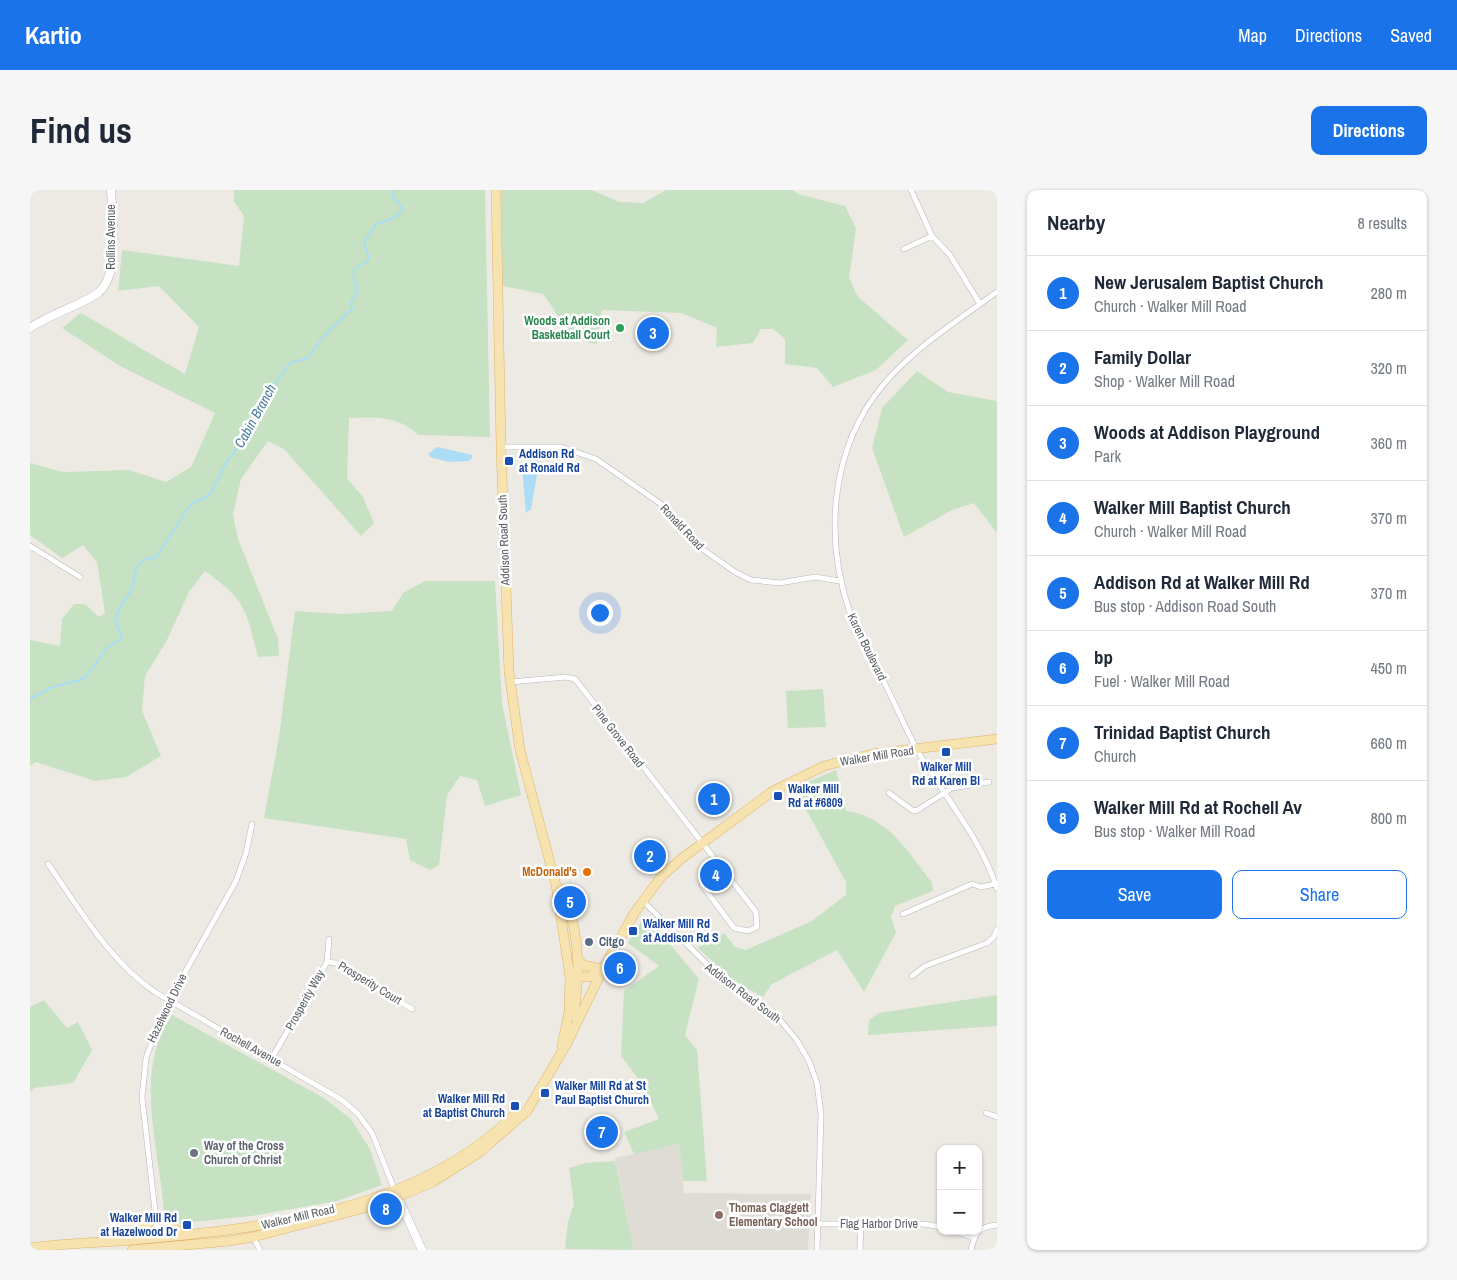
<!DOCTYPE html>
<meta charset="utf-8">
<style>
:root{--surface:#fff;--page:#f6f6f7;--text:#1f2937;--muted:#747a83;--line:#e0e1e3;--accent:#1a73e8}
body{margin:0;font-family:"Archivo Narrow",sans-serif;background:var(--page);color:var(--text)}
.controls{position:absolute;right:15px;bottom:15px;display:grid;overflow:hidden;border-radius:10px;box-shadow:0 1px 4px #0004}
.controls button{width:45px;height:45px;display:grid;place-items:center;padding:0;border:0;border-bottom:1px solid var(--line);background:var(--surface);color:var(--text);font:25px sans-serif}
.you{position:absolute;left:569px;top:422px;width:18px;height:18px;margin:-12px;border:4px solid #fff;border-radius:50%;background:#1a73e8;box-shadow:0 0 0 8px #1a73e833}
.badge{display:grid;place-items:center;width:32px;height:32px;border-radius:50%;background:var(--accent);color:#fff;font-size:16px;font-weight:700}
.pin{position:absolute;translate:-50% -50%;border:2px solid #fff;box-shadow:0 1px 5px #0006}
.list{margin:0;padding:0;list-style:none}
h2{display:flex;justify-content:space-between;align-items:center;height:65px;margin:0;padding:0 20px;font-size:21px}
h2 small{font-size:16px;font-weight:400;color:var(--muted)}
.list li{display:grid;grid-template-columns:32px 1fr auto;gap:15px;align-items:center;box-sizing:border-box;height:75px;padding:0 20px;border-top:1px solid var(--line)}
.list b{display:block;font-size:19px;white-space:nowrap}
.list p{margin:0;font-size:16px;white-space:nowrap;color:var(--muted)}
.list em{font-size:16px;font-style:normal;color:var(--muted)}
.actions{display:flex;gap:10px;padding:15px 20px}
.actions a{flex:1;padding:11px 0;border:1px solid var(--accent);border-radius:10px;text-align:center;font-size:18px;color:var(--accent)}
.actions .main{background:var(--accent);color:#fff}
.map{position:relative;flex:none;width:967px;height:1060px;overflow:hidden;border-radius:10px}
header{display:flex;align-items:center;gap:30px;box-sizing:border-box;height:70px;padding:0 25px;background:var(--accent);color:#fff}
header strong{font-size:24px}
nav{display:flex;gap:28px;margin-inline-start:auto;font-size:18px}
.intro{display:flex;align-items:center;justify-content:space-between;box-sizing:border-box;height:120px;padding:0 30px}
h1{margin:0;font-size:35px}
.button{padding:12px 22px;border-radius:10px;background:var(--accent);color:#fff;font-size:18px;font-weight:700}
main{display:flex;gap:30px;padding:0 30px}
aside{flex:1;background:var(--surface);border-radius:10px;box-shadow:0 1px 4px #0004}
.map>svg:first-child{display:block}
</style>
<header>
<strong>Kartio</strong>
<nav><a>Map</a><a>Directions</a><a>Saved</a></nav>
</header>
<div class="intro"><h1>Find us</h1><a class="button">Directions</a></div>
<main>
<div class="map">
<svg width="967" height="1060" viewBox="0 0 967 1060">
<rect width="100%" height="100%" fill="#edeae4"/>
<!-- education -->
<path fill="#dfdbd5" d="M649 954 654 1003 781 1004 778 1060H604L585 968Z"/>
<!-- green -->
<path fill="#c6e2c3" d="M204 0H455L460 247 388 245C369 226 345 227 319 228L317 288 333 307 344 333 331 346 254 259 238 251 211 289 203 324 208 349 248 449 249 466 228 467C216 420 216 410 175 381L159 402 136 452 115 486 112 521 131 566 96 587 65 591 6 572 0 576V450L30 456 32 429 44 414H55L69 427 75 423 67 372 53 355 32 368 0 345V273L33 282 99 280 136 292 161 277 185 223 90 176 32 138 51 123 155 184 169 137 129 96 88 101 92 60 209 76 214 26 204 12Z
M471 0H562L589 12 613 13 636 0H763L768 4 815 16 826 38 819 88 828 107 878 150 846 180 803 197 787 178 755 174V149L743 139H731L723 153 686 157 687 138 651 123 572 120 567 154C535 149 531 127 513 104L473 96Z
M887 181 918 202 967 211V343L944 313 922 320 874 347 842 258 852 218Z
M395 391H465L472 513 491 605 455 616 447 590 430 586 417 605 409 675 400 680 380 670 376 649 234 628 249 547 265 421 312 424 362 421 373 403Z
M793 499 796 537 758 538 756 501Z
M806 580 816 621C857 626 879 662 902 693L903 701 865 716 861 727 866 743 834 802 807 760 742 794 733 807 701 789 668 758 694 743 705 757 716 760 782 731 816 705V692L764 598Z
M611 732 624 735 669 789 655 845 667 860 677 991H653L649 954 604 964 594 942 629 929 613 895 591 866 594 801 629 776 598 753Z
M967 805V836L838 845 839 830 849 823Z
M14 810 37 838 48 832 62 860 43 893 4 898 0 902V817Z
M142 825 294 908 321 929 340 959 352 995 307 1011 221 1026 143 1034 134 1023C130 960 102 882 142 825Z
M585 971 604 1060 535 1059 538 1032 544 1014 539 978 556 973Z"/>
<!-- water -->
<path fill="#abddf6" d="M407 257 442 265V268L439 271 419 272 400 267 398 264Z
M503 267H510L501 319 496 323 492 276 496 269Z"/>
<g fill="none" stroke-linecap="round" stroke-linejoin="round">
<!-- stream -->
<path stroke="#abddf6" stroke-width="2" d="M0 509 22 497 50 490 56 487 78 457 92 448C91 440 84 437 86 427 88 417 94 413 99 404 108 390 100 367 126 368L158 318 164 312 177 307 182 301 197 271 215 249 222 228 234 211 236 200 247 191 260 173 278 168 292 148 322 119 321 111 327 103C327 97 322 87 324 82 325 75 336 76 339 68L334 53 343 38 347 34 366 27 372 20 371 16 363 7V0"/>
<defs>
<path id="street" d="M881 0 902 46
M874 59 902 46 920 65 950 114
M967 102C928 130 884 158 853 195 800 259 794 347 820 423 823 433 829 441 834 450 842 466 849 482 857 498 868 520 878 544 890 565 916 609 952 650 967 699
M471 257H531L566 269 631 314 671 358 705 382 721 390 750 393 785 387 810 391
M0 356 50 387
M480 492 536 487 545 489 726 722 727 737 718 741 704 738 672 695 674 684
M859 603 882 620 886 621 922 598 959 592
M18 674C50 719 79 771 125 802L312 910 328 924 342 943 365 1001
M613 711 693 790 738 820 750 830 766 849 779 871 787 893 791 925 787 1060
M873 724 942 694 951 697 965 694
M297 772 306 773 382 819
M882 786 895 776 957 753 964 747 967 739
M242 868 297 772 299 749
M956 923 967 927
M788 1034H894L911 1037
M924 1041 943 1047
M128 1047 112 907 116 868 133 822 206 691 216 663 222 634
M223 1047 230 1060
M830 1060 831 1034
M941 1060C945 1043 947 1037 967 1035"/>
<path id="secondary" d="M0 138C20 124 44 118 65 105 92 89 82 28 81 0
M366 1003 392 1060"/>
<path id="primary" d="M466 0 471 257 479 482 490 560 526 695 540 787 539 822 532 856
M526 695C551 729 551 786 543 826
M548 768 552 775 573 779
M543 787H560L570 780
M97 1049 117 1035 125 1025 137 1036 156 1043
M0 1058C34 1053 68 1053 102 1050 233 1038 385 1023 484 925
M102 1060 199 1051 223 1047 354 1013 403 992 450 962 497 921 536 855 573 779 605 722 631 687 651 669 743 601 794 576 842 564 967 549"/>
</defs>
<!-- street casing -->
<use href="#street" stroke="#b4b6b9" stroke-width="6"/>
<!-- secondary casing -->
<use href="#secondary" stroke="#b3b7ba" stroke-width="9"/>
<!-- primary casing -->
<use href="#primary" stroke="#e2b267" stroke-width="10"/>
<!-- street -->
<use href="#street" stroke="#fff" stroke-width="5"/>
<!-- secondary -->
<use href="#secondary" stroke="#fff" stroke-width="8"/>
<!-- primary -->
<use href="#primary" stroke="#f6e3af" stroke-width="9"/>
</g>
<!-- markers -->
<circle fill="#2e9e5b" stroke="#fff" stroke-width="2" cx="590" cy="138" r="5"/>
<g fill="#1a4fb4" stroke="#fff" stroke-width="2">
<rect x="474" y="266" width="10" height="10" rx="2.5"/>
<rect x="911" y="557" width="10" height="10" rx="2.5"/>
<rect x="743" y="601" width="10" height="10" rx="2.5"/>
<rect x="598" y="736" width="10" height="10" rx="2.5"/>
<rect x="510" y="898" width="10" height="10" rx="2.5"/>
<rect x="480" y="911" width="10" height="10" rx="2.5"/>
<rect x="152" y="1030" width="10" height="10" rx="2.5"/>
</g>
<circle fill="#e8710a" stroke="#fff" stroke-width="2" cx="557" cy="682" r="5"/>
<circle fill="#5c6f8a" stroke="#fff" stroke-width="2" cx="559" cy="752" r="5"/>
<circle fill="#6b7280" stroke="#fff" stroke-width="2" cx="164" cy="963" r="5"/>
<circle fill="#8d6e63" stroke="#fff" stroke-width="2" cx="689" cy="1025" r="5"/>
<g text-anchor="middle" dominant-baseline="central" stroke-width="5" stroke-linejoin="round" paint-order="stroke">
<!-- street labels -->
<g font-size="12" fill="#5c6063" stroke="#fff">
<text transform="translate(81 47) rotate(-90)">Rollins Avenue</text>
<text transform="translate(652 337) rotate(47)">Ronald Road</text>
<text transform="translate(474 350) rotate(-92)">Addison Road South</text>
<text transform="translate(837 457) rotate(64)">Karen Boulevard</text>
<text transform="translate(588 546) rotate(52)">Pine Grove Road</text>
<text transform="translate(847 566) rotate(-9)">Walker Mill Road</text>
<text transform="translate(340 793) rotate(31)">Prosperity Court</text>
<text transform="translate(713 803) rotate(37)">Addison Road South</text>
<text transform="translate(275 810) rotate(-61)">Prosperity Way</text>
<text transform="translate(137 818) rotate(-64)">Hazelwood Drive</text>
<text transform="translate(221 857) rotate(29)">Rochell Avenue</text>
<text transform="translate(268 1027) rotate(-13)">Walker Mill Road</text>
<text x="849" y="1034">Flag Harbor Drive</text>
</g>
<!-- leisure labels -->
<g font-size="12" font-weight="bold" fill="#27864d" stroke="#fff" text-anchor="end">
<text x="580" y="131">Woods at Addison<tspan x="580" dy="14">Basketball Court</tspan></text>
</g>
<!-- transit labels -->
<g font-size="12" font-weight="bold" fill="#164399" stroke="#fff" text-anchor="start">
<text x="489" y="264">Addison Rd<tspan x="489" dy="14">at Ronald Rd</tspan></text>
<text x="916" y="577" text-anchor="middle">Walker Mill<tspan x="916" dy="14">Rd at Karen Bl</tspan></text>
<text x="758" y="599">Walker Mill<tspan x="758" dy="14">Rd at #6809</tspan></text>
<text x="613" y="734">Walker Mill Rd<tspan x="613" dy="14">at Addison Rd S</tspan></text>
<text x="525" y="896">Walker Mill Rd at St<tspan x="525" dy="14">Paul Baptist Church</tspan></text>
<text x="475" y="909" text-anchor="end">Walker Mill Rd<tspan x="475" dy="14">at Baptist Church</tspan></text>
<text x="147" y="1028" text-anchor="end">Walker Mill Rd<tspan x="147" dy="14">at Hazelwood Dr</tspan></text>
</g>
<!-- food labels -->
<g font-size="12" font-weight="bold" fill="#c56008" stroke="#fff" text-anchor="end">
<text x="547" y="682">McDonald's</text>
</g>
<!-- service labels -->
<g font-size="12" font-weight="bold" fill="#4e5e75" stroke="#fff" text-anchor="start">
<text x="569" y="752">Citgo</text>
</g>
<!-- worship labels -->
<g font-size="12" font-weight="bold" fill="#5b616d" stroke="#fff" text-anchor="start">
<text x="174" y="956">Way of the Cross<tspan x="174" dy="14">Church of Christ</tspan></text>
</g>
<!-- education labels -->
<g font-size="12" font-weight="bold" fill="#785e54" stroke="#fff" text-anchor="start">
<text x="699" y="1018">Thomas Claggett<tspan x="699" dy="14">Elementary School</tspan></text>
</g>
<!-- water labels -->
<g font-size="14" font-style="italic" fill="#477a9d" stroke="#fff">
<text transform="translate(225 226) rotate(-61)">Cabin Branch</text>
</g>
</g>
</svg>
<div class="controls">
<button>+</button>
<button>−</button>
</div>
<div class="you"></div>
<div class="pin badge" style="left:684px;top:609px">1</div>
<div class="pin badge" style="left:620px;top:666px">2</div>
<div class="pin badge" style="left:623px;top:143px">3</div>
<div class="pin badge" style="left:686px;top:685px">4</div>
<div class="pin badge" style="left:540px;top:712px">5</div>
<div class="pin badge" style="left:590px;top:778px">6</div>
<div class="pin badge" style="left:572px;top:942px">7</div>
<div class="pin badge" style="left:356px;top:1019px">8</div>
</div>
<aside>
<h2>Nearby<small>8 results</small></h2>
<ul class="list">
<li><span class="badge">1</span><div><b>New Jerusalem Baptist Church</b><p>Church · Walker Mill Road</p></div><em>280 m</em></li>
<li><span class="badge">2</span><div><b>Family Dollar</b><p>Shop · Walker Mill Road</p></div><em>320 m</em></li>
<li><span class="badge">3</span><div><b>Woods at Addison Playground</b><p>Park</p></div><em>360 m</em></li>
<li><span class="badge">4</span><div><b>Walker Mill Baptist Church</b><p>Church · Walker Mill Road</p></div><em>370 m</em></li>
<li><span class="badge">5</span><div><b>Addison Rd at Walker Mill Rd</b><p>Bus stop · Addison Road South</p></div><em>370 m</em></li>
<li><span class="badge">6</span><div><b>bp</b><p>Fuel · Walker Mill Road</p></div><em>450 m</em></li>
<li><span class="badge">7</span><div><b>Trinidad Baptist Church</b><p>Church</p></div><em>660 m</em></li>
<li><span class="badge">8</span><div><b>Walker Mill Rd at Rochell Av</b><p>Bus stop · Walker Mill Road</p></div><em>800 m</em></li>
</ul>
<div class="actions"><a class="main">Save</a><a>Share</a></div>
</aside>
</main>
